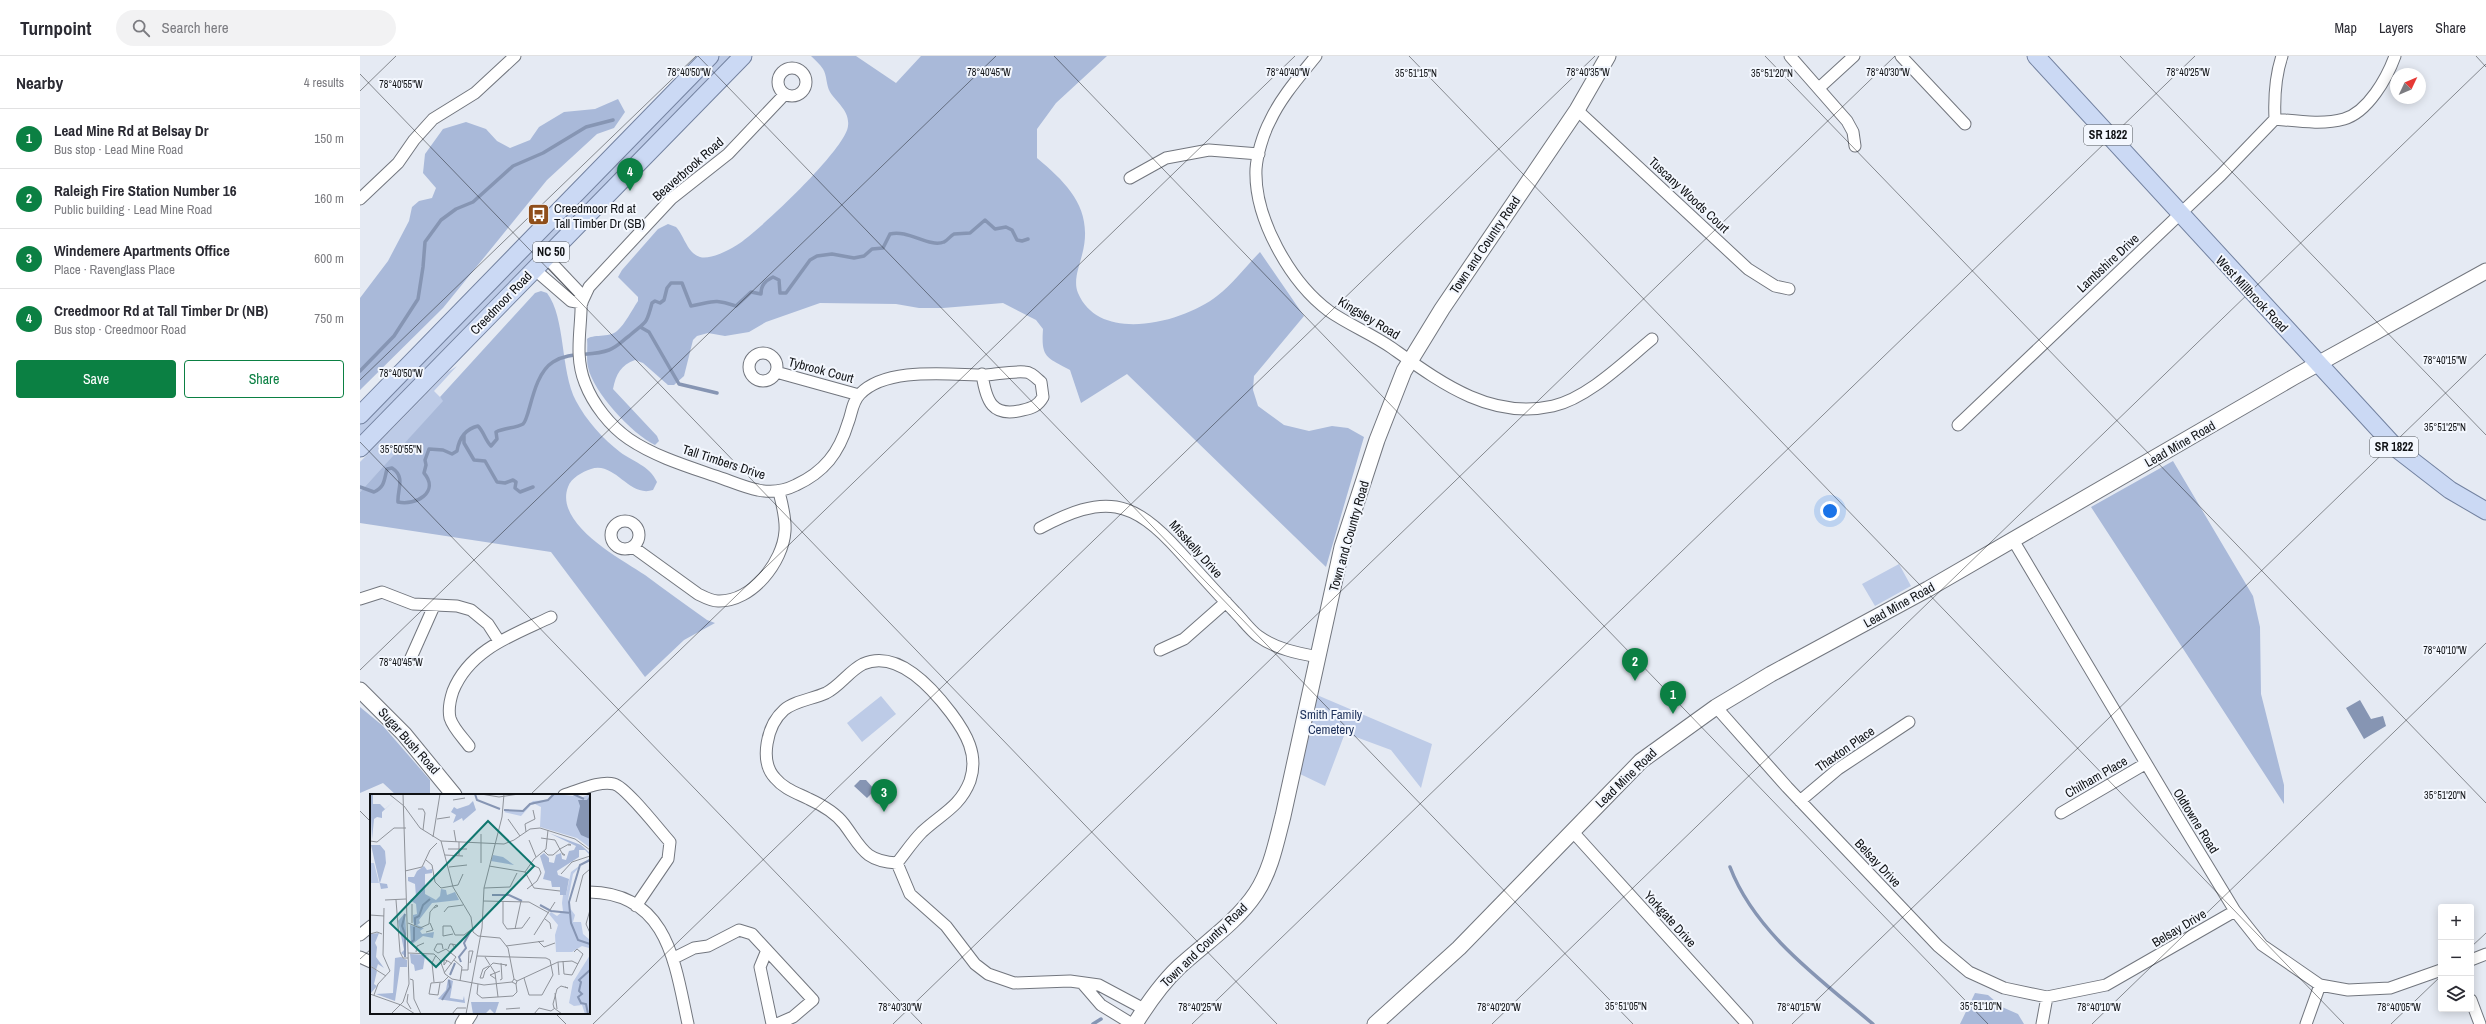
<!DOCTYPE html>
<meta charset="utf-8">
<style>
:root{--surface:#fff;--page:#f2f2f3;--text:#2b2b33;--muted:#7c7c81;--line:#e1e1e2;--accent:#0b8043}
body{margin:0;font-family:"Archivo Narrow",sans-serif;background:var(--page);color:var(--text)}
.controls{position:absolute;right:12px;bottom:12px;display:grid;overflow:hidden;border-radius:4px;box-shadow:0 2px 10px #0003}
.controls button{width:36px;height:36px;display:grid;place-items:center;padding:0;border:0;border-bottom:1px solid var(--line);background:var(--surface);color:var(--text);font:20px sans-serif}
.compass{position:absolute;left:2030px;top:12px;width:36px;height:36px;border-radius:50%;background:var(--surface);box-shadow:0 2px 10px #0003;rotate:46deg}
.you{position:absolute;left:1470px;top:455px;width:14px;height:14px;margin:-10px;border:3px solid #fff;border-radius:50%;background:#1a73e8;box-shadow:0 0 0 6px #1a73e833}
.badge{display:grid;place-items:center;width:26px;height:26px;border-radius:50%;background:var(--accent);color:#fff;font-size:13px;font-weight:700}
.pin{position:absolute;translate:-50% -33px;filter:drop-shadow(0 1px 2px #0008)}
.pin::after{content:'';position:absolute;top:21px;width:14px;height:12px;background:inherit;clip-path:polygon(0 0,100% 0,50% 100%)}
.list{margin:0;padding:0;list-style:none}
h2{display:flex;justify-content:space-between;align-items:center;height:52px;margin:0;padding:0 16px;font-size:17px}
h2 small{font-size:13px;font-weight:400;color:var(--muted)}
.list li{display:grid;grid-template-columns:26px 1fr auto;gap:12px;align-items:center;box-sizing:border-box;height:60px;padding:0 16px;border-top:1px solid var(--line)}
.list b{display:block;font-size:15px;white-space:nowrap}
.list p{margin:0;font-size:13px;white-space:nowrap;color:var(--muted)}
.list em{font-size:13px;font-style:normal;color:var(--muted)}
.actions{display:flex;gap:8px;padding:12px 16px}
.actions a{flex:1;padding:9px 0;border:1px solid var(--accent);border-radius:4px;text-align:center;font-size:14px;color:var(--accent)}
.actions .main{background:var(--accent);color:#fff}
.icon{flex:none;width:22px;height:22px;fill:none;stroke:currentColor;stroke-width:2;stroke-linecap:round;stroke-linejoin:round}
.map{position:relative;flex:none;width:2126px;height:968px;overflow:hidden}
header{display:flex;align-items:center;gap:24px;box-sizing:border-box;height:56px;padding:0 20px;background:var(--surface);border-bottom:1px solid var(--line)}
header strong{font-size:19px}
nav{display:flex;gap:22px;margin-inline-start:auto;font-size:14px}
.search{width:280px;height:36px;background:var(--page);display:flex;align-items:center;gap:10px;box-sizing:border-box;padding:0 14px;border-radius:22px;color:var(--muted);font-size:15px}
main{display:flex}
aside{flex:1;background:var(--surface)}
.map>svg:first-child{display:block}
</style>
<header>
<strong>Turnpoint</strong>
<div class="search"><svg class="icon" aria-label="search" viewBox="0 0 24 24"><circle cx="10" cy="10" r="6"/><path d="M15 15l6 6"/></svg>Search here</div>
<nav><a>Map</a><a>Layers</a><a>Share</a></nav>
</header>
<main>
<aside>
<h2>Nearby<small>4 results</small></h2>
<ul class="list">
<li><span class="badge">1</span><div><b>Lead Mine Rd at Belsay Dr</b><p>Bus stop · Lead Mine Road</p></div><em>150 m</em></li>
<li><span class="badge">2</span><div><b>Raleigh Fire Station Number 16</b><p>Public building · Lead Mine Road</p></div><em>160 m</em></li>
<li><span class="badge">3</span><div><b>Windemere Apartments Office</b><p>Place · Ravenglass Place</p></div><em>600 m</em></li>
<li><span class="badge">4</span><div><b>Creedmoor Rd at Tall Timber Dr (NB)</b><p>Bus stop · Creedmoor Road</p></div><em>750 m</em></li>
</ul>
<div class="actions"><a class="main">Save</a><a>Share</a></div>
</aside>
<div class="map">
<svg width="2126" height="968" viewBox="0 0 2126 968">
<rect width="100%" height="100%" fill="#e5eaf3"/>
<!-- green -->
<path fill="#bdcbe7" d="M358 0H374L0 383V368Z
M97 310 74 335 84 345 0 436V406L88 316Z
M1539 508 1551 530 1515 550 1502 528Z
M957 639 1072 688 1061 732 1031 694 985 677 965 730 940 718Z
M521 640 536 658 502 686 487 667Z"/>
<!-- forest -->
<path fill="#a9b9d9" d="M451 0H496L536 27 561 0H747L696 47 677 73V102C709 129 734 154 722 199 719 211 713 225 718 237 740 289 824 266 857 240 873 228 886 210 900 196L944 260 894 320 893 334 898 350 924 369 949 375 972 370 988 372 1004 381 966 511 767 318 721 347 710 314C686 301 681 302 683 273L676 264 643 247 583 252H559L536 248 460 247 406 266 389 276 365 280 348 277 337 280 333 284 324 320 314 329H308L283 307 275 304C261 309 256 318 253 333L297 380 299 385 295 389C272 378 233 336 228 311 226 302 228 292 227 283 232 278 249 282 257 275 265 268 272 254 278 245V241L258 221 262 214 298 173 308 168 316 171C324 179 327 197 340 201 350 204 369 194 377 189 399 175 486 93 488 70 490 55 477 47 470 36 466 29 467 19 463 13 460 8 455 4 451 0Z
M258 43 265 56 254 72 237 78 187 124 83 252 0 334V242L28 205 49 165 52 151 59 145 72 142 76 132 63 117 65 98 83 73 106 66 126 73 137 85 150 92 170 84 179 71 204 56 235 53Z
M181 235 187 237C206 262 200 314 216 345 226 364 243 383 260 396 272 405 290 410 297 426L293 434C269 442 255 405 231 413 222 416 211 422 208 431 194 468 261 503 285 519 305 534 326 549 347 564L355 567 324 584 285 621 191 496 0 467V436L83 345 80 341 175 237Z
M1813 405 1893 540 1900 571 1901 638 1924 729V748L1731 451Z
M0 651 23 670 70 724V739H36L23 727 0 737Z
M1615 937 1628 939 1642 951 1658 958 1664 968H1600Z"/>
<!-- water -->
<path fill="#8695b3" d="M2000 644 2011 663 2023 660 2026 670 2004 683 1986 652Z
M500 724H506L515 734 507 742 494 730Z"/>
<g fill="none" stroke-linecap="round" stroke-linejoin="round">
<!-- stream -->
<path stroke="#8695b3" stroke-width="3.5" d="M282 272 289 276 319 328 357 337
M0 315 34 280 58 243 63 211 65 186 81 164 96 153 113 146 153 110 183 97 226 71 253 64
M104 378V387L114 404 125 405 137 426 145 427 153 424 156 426 155 432 160 436 173 431
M0 431 14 436C25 431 24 424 27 413L32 412C46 421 37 434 38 446 56 450 80 436 64 417L66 409 65 404 69 393 83 394 92 398 97 395C99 383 105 373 118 370 124 376 125 384 131 390L137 383 136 376C144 372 156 372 163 368 170 363 172 319 193 306 210 295 231 301 249 294 257 291 262 285 269 280 286 265 286 270 292 247L295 245 300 247 304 244 307 232 311 227H322L331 250C354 246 352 242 376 250L391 236 401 238C401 229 405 225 413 221L419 224 420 237H426L450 204 457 200 472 198 494 202 504 200 512 193 523 192 530 178C548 173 569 192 584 186 587 185 590 180 594 178L610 177 625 164 635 173 646 171 652 174 657 184 662 185 668 183
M1370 811C1395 877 1461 924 1513 968
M733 968 741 963"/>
<defs>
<path id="street" d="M956 0C940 20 921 41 910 65 903 78 897 99 896 113 894 162 930 226 969 255 989 269 1012 278 1032 292 1080 326 1130 364 1193 350 1228 342 1264 306 1292 283
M1430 0 1487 65 1493 76 1495 90
M1541 0 1605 68
M1922 0C1915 21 1914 41 1915 63 1937 65 1963 69 1984 63 2008 56 2027 22 2035 0
M418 26a14 14 0 1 1 28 0a14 14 0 1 1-28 0Z
M1459 32 1494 0
M1217 54 1388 213 1415 230 1429 233
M770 122 806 102 849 94 899 98
M0 143 38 107 54 84 73 63 115 37 155 0
M186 201 221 238C223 268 213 297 225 327 233 348 250 370 269 383 297 402 333 412 364 423 375 427 387 432 398 434 412 437 424 435 436 429 464 416 479 397 488 367 492 357 492 346 500 338 527 310 591 319 626 319 639 318 652 315 665 316 671 316 676 322 681 326L683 341C678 350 672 352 663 354 632 362 626 345 622 318
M174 213 211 245 222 247
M222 246 229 231 311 143 368 98 425 38
M389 311a14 14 0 1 1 28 0a14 14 0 1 1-28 0Z
M416 316 499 339
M1598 369 1861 119 1915 63
M251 479a14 14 0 1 1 28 0a14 14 0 1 1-28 0Z
M680 472C744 438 772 442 820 496 838 516 856 536 875 556 883 564 890 574 898 580 916 593 937 597 958 601
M1653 484 1821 766 1875 855 1902 889 1960 929 1988 934 2030 932 2081 914
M273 491 338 538C344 541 351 545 358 545 392 546 423 506 425 475 426 462 422 448 419 436
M0 543 22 536 53 548 97 550 111 554 128 568 139 585
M800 594 824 583 866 546
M50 604 74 550
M1356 651 1427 731 1578 890 1609 916 1644 932 1687 941 1746 929 1875 855
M109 690C103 682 93 672 90 662 88 653 90 644 93 635 110 593 153 579 191 561
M204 739C218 735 240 724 254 728 266 731 300 775 310 786L308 803 276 850
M1440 745 1478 713 1549 666
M1701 757 1785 708
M1213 776 1387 968
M537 807C504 805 502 792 484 768 475 756 462 749 449 743 437 737 424 733 415 722 399 705 407 669 424 654 434 645 453 643 466 637 480 630 489 615 503 608 538 593 572 632 591 657 606 677 619 699 610 725 600 751 581 758 562 776 553 785 545 797 537 807L550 838 586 870 615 908 628 918 654 927 710 925 739 929 784 953
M229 836C308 837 315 908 328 968
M0 879 11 870
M407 894 400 911 412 968
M0 901 11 906
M314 902 334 892 348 890 379 874 392 878 453 944 433 961 417 968
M2111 904 2126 898
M722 927 741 949 772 968
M2111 944 2120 968
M1682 968 1687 941
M1946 968 1960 929"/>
<path id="secondary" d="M0 634 44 678 94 739
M103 968 110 957
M775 968C788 947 801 928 819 911 845 887 876 867 896 837 911 814 916 787 923 760L982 491 1017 384 1044 315 1082 253 1217 54 1248 0
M1015 968 1099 892 1281 705 1356 651 1411 618 1568 533 1934 321 2126 215"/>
<path id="primary" d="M1676 0 2037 393 2090 434 2126 455
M0 359 350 0
M0 392 383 0"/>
</defs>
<!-- street casing -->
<use href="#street" stroke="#72767e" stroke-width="13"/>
<!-- secondary casing -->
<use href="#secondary" stroke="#72767e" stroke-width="17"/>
<!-- primary casing -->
<use href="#primary" stroke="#7382a0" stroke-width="19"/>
<!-- street -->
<use href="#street" stroke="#fff" stroke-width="11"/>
<!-- secondary -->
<use href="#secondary" stroke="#fff" stroke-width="15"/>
<!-- primary -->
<use href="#primary" stroke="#cbd9f4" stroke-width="17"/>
</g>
<!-- ticks -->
<path fill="none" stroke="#0f1114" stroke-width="1" stroke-opacity="0.45" d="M338 0 1273 968M694 0 1628 968M1049 0 1984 968M1405 0 2126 747M1760 0 2126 379M2116 0 2126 11M0 18 917 968M0 35 36 0M0 324 336 0M0 386 562 968M0 614 636 0M170 739 935 0M0 755 11 766M2111 891 2126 877M0 903 11 893M195 957 206 968M233 968 1235 0M533 968 1535 0M832 968 1835 0M1132 968 2126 8M1432 968 2126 298M1732 968 2126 587M2031 968 2081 920"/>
<!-- icons -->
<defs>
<symbol id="bus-square" viewBox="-11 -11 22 22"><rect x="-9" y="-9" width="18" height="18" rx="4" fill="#8f4e1a" stroke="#f3f7fe"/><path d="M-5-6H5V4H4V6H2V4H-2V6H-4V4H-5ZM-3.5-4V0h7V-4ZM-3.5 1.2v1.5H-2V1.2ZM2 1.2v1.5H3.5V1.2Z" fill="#fff"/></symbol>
</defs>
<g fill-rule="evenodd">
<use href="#bus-square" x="166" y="146" width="25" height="25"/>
</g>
<g text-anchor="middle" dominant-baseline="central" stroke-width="4" stroke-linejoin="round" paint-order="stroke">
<!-- shield labels -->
<g fill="#f3f7fe" stroke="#53565a" stroke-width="1">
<rect x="1724" y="69" width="48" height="20" rx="3"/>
<rect x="173" y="186" width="36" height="20" rx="3"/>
<rect x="2010" y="381" width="48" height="20" rx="3"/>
</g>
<g font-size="12" font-weight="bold" fill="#0f1114">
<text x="1748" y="79">SR 1822</text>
<text x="191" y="196">NC 50</text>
<text x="2034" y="391">SR 1822</text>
</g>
<!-- street labels -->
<g font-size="13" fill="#0f1114" stroke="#f3f7fe">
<text transform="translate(328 113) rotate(-41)">Beaverbrook Road</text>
<text transform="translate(1329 139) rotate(43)">Tuscany Woods Court</text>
<text transform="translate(1125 189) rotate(-56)">Town and Country Road</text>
<text transform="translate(1748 207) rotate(-43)">Lambshire Drive</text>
<text transform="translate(1892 238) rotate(47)">West Millbrook Road</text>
<text transform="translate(141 247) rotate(-46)">Creedmoor Road</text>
<text transform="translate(1009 262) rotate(31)">Kingsley Road</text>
<text transform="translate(461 314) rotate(15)">Tybrook Court</text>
<text transform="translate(1820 388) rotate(-30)">Lead Mine Road</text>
<text transform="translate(364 406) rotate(18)">Tall Timbers Drive</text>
<text transform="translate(989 480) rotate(-74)">Town and Country Road</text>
<text transform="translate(836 493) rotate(48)">Misskelly Drive</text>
<text transform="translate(1539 549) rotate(-29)">Lead Mine Road</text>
<text transform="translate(49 685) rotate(48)">Sugar Bush Road</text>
<text transform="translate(1485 693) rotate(-35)">Thaxton Place</text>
<text transform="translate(1736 721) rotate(-30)">Chilham Place</text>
<text transform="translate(1266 722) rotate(-44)">Lead Mine Road</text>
<text transform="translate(1836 765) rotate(58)">Oldtowne Road</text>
<text transform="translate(1518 807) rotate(47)">Belsay Drive</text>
<text transform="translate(1310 863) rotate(48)">Yorkgate Drive</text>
<text transform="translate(1819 872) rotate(-31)">Belsay Drive</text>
<text transform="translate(844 889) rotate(-44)">Town and Country Road</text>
</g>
<!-- poi labels -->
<g font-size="13" fill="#0f1114" stroke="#f3f7fe" text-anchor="start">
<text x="194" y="152">Creedmoor Rd at<tspan x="194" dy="15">Tall Timber Dr (SB)</tspan></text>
</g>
<!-- park labels -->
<g font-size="13" fill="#1e315b" stroke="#f3f7fe">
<text x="971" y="658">Smith Family<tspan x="971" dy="15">Cemetery</tspan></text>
</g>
</g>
<!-- overview -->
<g transform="translate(10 738)">
<rect width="220" height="220" fill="#e5eaf3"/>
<path d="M185 0 213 3 220 0V54L207 44 170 33 171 13 165 10 161 11 151 22 134 18 137 16 152 17 163 7 178 6ZM220 64V67L212 70 203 80 198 106 199 113 205 121 203 128H211L213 140 220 146V219L215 220 212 211 204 212 199 209 203 188 220 161 219 154 212 152 202 158H186L185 141 188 131 179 120 181 118 187 122 193 117 192 109 193 101H196L201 78ZM0 69H4L9 89H0Z" fill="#bdcbe7"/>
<path d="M0 0H3V10H10L15 15 25 6 12 18V24L7 23 4 25 2 46ZM103 7 106 16 93 27 92 24 83 29 86 21 81 18 84 13 87 15 99 11ZM179 39 211 51 220 59V61L215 56H209V63L187 77 188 81 199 85 196 101H190V93H182L181 87 173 85 175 78 170 62 174 59 179 64V68L184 69 186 61 191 59 192 65 196 66 199 57 204 56 206 52ZM1 51H10L15 57 16 69 10 89 17 90 18 94 11 95ZM123 61 133 63 144 71 121 67ZM54 72 57 76 62 75V79L55 80V100L66 106 70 102 71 95 76 96 77 101 85 98 89 106 62 109 49 126 50 129 47 131 52 133H49L44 131 43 127V121L47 120 46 110 40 106 46 102 45 90 38 87V83H44L47 77ZM35 119 36 136V163L31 159 34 156 28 127ZM40 131 54 134 50 137 52 140 64 138 63 144 53 142 41 151ZM9 139 5 149 7 153 6 163 14 174 8 170 6 176 0 171V140ZM40 160 58 161 55 162 53 175 45 177 44 171 41 169ZM31 163 37 166V173H30L25 207 6 200 23 199 25 164ZM0 172 7 177 4 190 7 192 1 199ZM78 185 83 187 80 204 93 206 94 202 95 209 68 205 76 196ZM101 208H129L125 220 120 215 115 220H103Z" fill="#a9b9d9"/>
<path d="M220 1V45L211 41 206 31 210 12 208 6H217Z" fill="#8695b3"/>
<path fill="none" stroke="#8695b3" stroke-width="2" d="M105 0 107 6 130 15M203 0 214 5M134 16 153 17 160 10 178 6 184 0M220 66 210 71 199 108 201 129 208 146 220 150M122 101H139L152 107M170 111 181 117 201 119M35 120 32 132 35 140V163M45 131V124L49 122 53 111 60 105M40 149 44 146V133M91 168 89 163 96 154 94 149 100 138M80 181 85 169M72 206 80 193 79 186M218 220 216 210 211 209 208 203 212 200 209 197 211 188 209 186 220 176"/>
<path fill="none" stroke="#8f939a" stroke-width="1" d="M19 0 34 12 50 34 71 47 134 50 144 46 160 35 170 34 205 45 220 56M111 0 129 3 149 0M83 6 95 4M48 15H53L55 19 53 36M67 25 80 23M138 25 150 42M84 36 86 48M156 38 155 30 165 25 163 16M111 40V69M63 43 70 0M171 44 185 46 193 61H195L192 59M159 46 166 63M0 47 7 48 24 34H36M71 47 83 93 101 123 103 138 108 142 130 144 138 154 144 185M78 55H97M174 57 178 61H183L190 55 199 50 201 51H198M75 61 93 62M89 61V48M56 66 62 71 65 88 71 94 88 91 93 80M119 72 155 78 164 65 176 55 178 36M79 73 97 71M35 77 52 73 60 56 67 49M155 78 164 94 190 97M191 80 202 68 220 62M114 94 140 93 147 79M157 95 167 87 171 79 169 74 160 70M15 106 36 105M26 106 30 158 33 164H38M113 107 159 108 179 119M133 107V129L137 135 152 134 160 123M206 108 213 81 220 75M42 110V129M220 116 216 130 220 139M74 118 78 113 93 111M0 121 14 122M175 125 180 129 181 135M38 129 50 134 59 130 60 118 66 111 68 112 64 114M145 135 151 107M56 138 63 136 60 129M0 140 7 138 12 140M83 140 73 142V132H81L85 141H94L102 135M164 141 185 108M168 147 174 153 185 149M136 152 174 147M73 155 72 150H67L64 156 68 159 76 155 86 163 74 179M78 155 80 150H82L86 151 85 154 82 150M46 158 47 152 54 149M38 159 64 160 70 166 75 180 82 185 114 191 142 188M107 162 176 164 180 166 183 181 172 201H159L154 184M115 163 125 179 128 203M84 166 92 173 90 187M77 167 74 171V166H76L77 167H78L82 170M193 167 194 180 202 181 213 160 207 155 204 158M188 168 189 181M0 172 16 182M119 172 113 175 110 184H113L115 177 123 169 137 171 135 172M92 176H98L99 157H103L100 169M40 185 43 186 44 205 51 220M126 185 120 181 130 177M130 186 132 185 131 169M147 187 144 185 142 188 146 190 147 187 188 168 202 167 208 170M64 188 62 169 66 161M70 189 68 201 59 200 61 189 73 188 78 183M108 190 107 200 112 204 143 202 147 198 146 190M185 199 187 215M0 200 31 211 45 220M38 200 37 208 41 215M4 201 8 190 20 177 13 161 14 114M136 215 150 214M21 220 33 208 39 190 33 0M82 220 87 214H96M96 220 112 134 114 94 132 23 134 0M164 220 169 214 181 217 185 214M192 220 184 214 183 210 187 195 191 192 198 194 195 193"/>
<path fill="#0f766e" fill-opacity="0.15" stroke="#0f766e" stroke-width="2" d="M118 27 164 72 66 173 20 129Z"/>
<rect width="220" height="220" fill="none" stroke="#0f1114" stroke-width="2"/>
</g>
<g font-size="10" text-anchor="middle" fill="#0f1114" stroke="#f3f7fe" stroke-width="4" stroke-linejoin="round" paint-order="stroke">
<text x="329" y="20">78°40'50"W</text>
<text x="629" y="20">78°40'45"W</text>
<text x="928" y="20">78°40'40"W</text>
<text x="1228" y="20">78°40'35"W</text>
<text x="1528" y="20">78°40'30"W</text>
<text x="1828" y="20">78°40'25"W</text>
<text x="1056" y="21">35°51'15"N</text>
<text x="1412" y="21">35°51'20"N</text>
<text x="41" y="32">78°40'55"W</text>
<text x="2085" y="308">78°40'15"W</text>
<text x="41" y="321">78°40'50"W</text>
<text x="2085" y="375">35°51'25"N</text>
<text x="41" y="397">35°50'55"N</text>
<text x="2085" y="598">78°40'10"W</text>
<text x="41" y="610">78°40'45"W</text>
<text x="2085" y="743">35°51'20"N</text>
<text x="1266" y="954">35°51'05"N</text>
<text x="1621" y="954">35°51'10"N</text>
<text x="540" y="955">78°40'30"W</text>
<text x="840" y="955">78°40'25"W</text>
<text x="1139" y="955">78°40'20"W</text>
<text x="1439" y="955">78°40'15"W</text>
<text x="1739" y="955">78°40'10"W</text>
<text x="2039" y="955">78°40'05"W</text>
</g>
</svg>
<div class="controls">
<button>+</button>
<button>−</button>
<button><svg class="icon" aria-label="layers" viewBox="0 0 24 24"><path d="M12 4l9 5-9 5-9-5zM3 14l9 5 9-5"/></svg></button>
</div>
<svg class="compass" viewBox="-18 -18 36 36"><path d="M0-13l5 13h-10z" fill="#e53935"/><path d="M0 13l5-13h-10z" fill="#7c7c81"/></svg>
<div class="you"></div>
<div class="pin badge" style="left:1313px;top:658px">1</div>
<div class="pin badge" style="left:1275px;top:625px">2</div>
<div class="pin badge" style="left:524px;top:756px">3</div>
<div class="pin badge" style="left:270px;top:135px">4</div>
</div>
</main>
